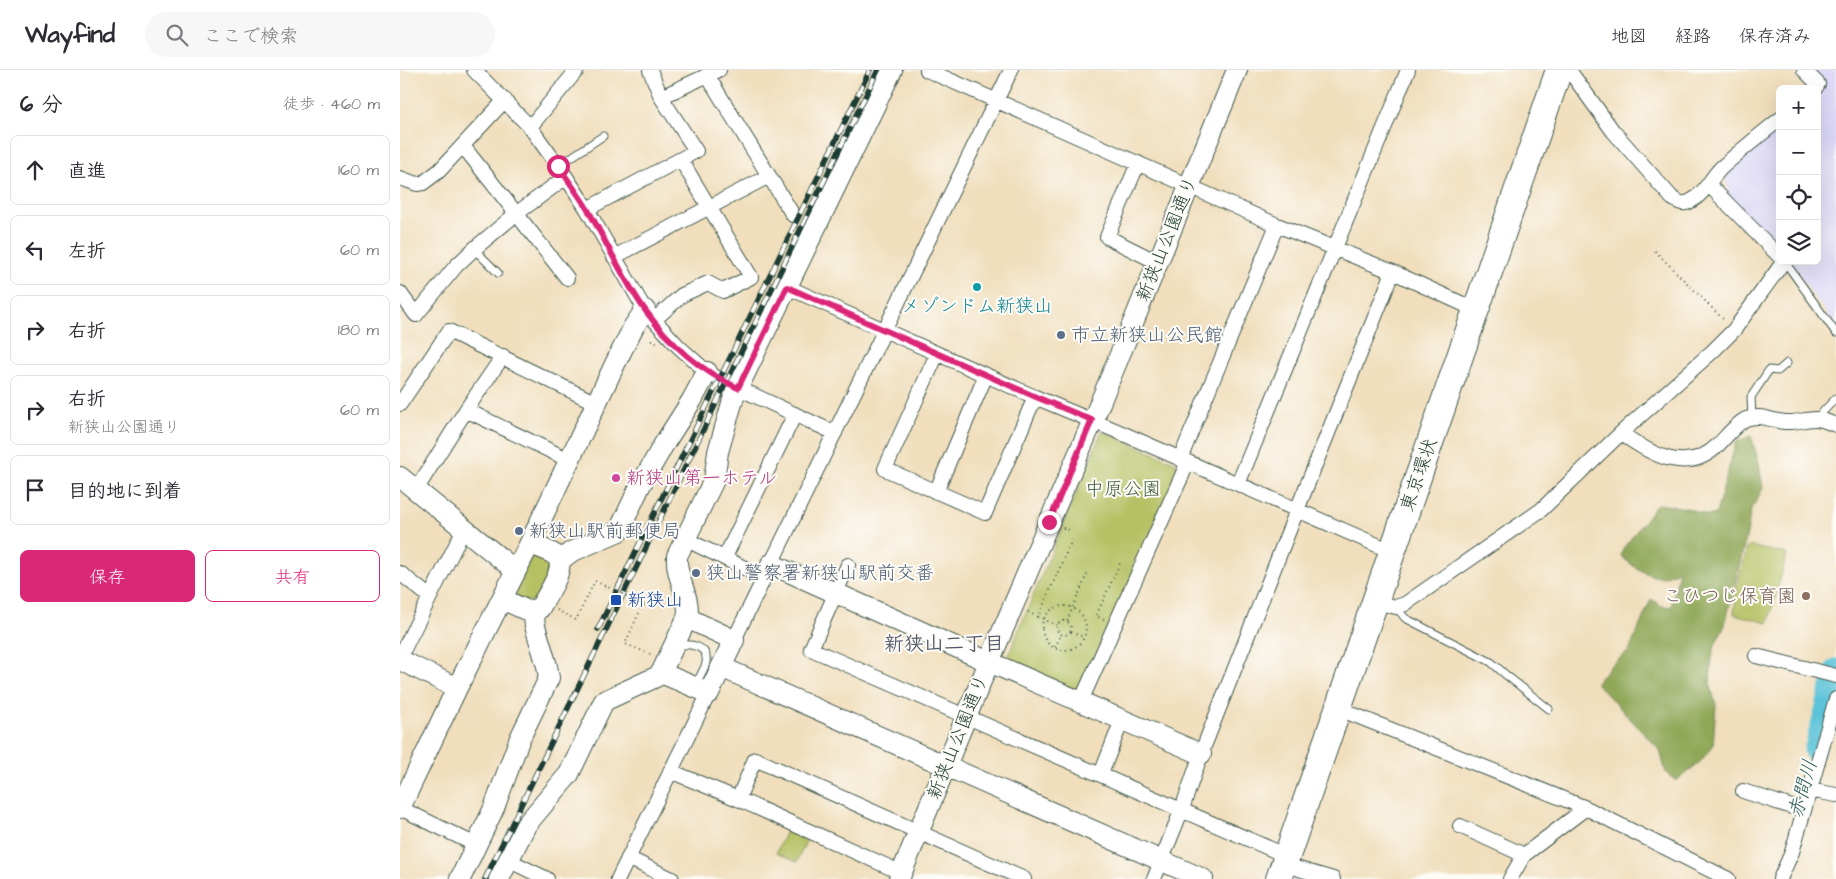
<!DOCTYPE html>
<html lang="ja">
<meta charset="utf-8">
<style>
:root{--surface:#fff;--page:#f7f7f7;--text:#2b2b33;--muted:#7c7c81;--line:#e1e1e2;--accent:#db2777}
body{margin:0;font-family:"Architects Daughter","Klee One",sans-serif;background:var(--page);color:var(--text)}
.controls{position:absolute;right:15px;top:15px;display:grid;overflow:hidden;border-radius:8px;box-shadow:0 5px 20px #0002}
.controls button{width:45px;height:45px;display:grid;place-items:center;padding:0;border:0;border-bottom:1px solid var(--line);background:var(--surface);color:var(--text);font:25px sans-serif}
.stop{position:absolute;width:15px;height:15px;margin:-11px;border:4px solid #db2777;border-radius:50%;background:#fff}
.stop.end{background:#db2777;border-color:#fff;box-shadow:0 1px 5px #0008}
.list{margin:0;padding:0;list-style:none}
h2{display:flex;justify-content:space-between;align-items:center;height:65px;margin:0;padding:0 20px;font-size:21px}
h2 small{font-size:16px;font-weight:400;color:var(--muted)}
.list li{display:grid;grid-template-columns:32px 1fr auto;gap:15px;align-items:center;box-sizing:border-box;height:70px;margin:0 10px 10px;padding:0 10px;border:1px solid var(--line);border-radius:8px}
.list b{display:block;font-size:19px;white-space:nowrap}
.list p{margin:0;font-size:16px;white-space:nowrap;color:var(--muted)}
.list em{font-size:16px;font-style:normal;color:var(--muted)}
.actions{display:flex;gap:10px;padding:15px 20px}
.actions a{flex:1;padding:11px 0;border:1px solid var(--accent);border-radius:8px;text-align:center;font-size:18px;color:var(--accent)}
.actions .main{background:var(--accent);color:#fff}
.icon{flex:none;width:28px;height:28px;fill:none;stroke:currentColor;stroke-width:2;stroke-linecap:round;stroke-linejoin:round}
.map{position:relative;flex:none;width:1436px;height:809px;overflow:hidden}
header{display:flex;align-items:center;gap:30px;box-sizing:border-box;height:70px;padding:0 25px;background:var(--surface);border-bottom:1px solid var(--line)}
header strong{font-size:24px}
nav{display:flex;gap:28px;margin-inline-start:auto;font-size:18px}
.search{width:350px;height:45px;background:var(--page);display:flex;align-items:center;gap:12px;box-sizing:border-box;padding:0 18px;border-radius:28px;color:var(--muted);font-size:19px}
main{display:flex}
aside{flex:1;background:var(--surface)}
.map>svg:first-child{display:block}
</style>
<header>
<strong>Wayfind</strong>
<div class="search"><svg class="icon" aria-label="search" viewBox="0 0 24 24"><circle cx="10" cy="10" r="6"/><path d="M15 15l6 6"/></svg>ここで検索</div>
<nav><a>地図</a><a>経路</a><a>保存済み</a></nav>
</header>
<main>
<aside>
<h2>6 分<small>徒歩 · 460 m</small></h2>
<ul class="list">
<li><svg class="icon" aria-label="ahead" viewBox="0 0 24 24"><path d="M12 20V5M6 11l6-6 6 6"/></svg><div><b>直進</b></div><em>160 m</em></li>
<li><svg class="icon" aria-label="left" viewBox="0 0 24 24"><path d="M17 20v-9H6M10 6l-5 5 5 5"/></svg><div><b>左折</b></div><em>60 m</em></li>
<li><svg class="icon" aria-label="right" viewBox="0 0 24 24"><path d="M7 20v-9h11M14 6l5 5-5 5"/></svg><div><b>右折</b></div><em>180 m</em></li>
<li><svg class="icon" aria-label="right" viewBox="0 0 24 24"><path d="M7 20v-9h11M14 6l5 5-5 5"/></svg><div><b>右折</b><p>新狭山公園通り</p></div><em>60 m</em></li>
<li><svg class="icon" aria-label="arrive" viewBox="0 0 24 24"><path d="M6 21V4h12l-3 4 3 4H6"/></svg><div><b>目的地に到着</b></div></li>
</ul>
<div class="actions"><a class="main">保存</a><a>共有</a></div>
</aside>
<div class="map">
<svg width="1436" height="809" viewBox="0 0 1436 809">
<rect width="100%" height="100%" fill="#fdfcf7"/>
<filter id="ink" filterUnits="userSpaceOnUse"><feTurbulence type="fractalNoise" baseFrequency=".02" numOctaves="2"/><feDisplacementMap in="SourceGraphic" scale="10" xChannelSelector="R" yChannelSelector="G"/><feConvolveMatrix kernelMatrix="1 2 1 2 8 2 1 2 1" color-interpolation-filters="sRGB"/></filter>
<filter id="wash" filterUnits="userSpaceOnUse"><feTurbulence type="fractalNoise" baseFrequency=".0096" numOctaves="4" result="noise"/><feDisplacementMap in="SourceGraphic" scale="20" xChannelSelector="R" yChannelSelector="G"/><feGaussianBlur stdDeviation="1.12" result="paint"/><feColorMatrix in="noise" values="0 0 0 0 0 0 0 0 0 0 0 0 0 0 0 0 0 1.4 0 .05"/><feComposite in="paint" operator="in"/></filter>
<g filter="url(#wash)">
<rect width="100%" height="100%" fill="#f0debc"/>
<!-- built -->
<path fill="#dad6f7" d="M1409 0H1436V257L1389 191H1417V20Z
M1380 52V181L1330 130 1324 100Z"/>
<!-- green -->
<path fill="#b5c163" stroke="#6a7f4c" d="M702 361 776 393 779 400 681 620 677 621 606 591Z
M1348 476 1387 484 1368 553 1334 544 1337 514Z
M141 485 150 494V502L134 530 128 532 118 528 114 520 132 486Z
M386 761 407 769 397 792 376 783Z"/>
<!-- forest -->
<path fill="#90a759" stroke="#587246" d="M1351 366 1359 393 1363 418 1351 440 1347 464 1325 555 1316 572 1312 587 1310 613 1316 635 1313 676 1300 692 1276 711 1266 703 1260 680 1196 613 1209 597 1229 581 1251 529 1262 536 1271 537 1279 501C1273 503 1266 507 1260 507 1245 506 1232 495 1221 486L1223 479 1257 434 1287 438 1308 446 1316 444 1336 372Z"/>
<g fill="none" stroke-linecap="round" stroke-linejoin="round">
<!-- river -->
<path stroke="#5bc3d8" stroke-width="21" d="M1414 681 1436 599"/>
</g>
</g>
<g filter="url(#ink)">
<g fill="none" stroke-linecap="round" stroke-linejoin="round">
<defs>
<path id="lane" d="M158 96 203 66
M74 179 98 203
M1385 192 1436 263
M1352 348 1351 327 1369 300 1378 301 1387 293
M1416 349 1436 328
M996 537 1005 548 1091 592 1106 605 1149 639
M277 576C289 573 309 575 306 593 304 600 299 608 295 615"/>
<path id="street" d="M74 0 130 57 166 107 187 139 245 240 279 277 307 302 319 309 435 363
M527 0 877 155 993 202 1076 240
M1169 0 1213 61 1272 128C1278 132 1283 135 1289 132 1304 125 1310 109 1321 98 1340 81 1360 65 1380 49
M1404 0 1418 14 1415 19
M307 5 393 145
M261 27 319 0
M130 57 177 0
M63 76 167 208
M738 93 707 167 757 192
M0 108 17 114 23 113 39 101 105 30
M1309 115 1380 187
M187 139 296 81 261 27 250 0
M214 187 369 106
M387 217 635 327 717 361 993 482
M0 223 16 245 56 196 74 179 116 144 166 107
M254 250 282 225 308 213 323 221 351 207 281 90
M537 284 485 399 585 443 635 327
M0 334 49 261 196 333
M66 340 169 390
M1221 363C1250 384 1287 406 1318 375 1324 369 1338 352 1346 349 1362 343 1371 352 1387 352 1397 353 1408 348 1418 349 1424 350 1430 353 1436 355
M780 389 877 155
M838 414 1008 0
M16 420 66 340 103 286
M536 422 586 305
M285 469 365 508
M325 487 395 344
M448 495 411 579 887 786
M0 503 30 527
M988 535 996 537 1005 534 1141 440 1221 363 1313 281 1334 260 1384 191
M334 570 611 0
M1356 586 1436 606
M0 587 64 459
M681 631 788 392
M937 638 1186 738 1328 809
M270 701 338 729 502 803
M701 704 722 650
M1409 720 1436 725
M1343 721 1404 741
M338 729 355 689 624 809
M0 738 76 775
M1060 756 1124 785 1110 809
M1124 785 1186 738
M228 788 272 809
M108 790 147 809
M899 799 933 809
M218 809 309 623
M754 809 782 739 801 684 897 440 993 202
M1380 809 1392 782 1436 629"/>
<path id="secondary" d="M0 407 116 501
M159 491 171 482 219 461 240 416 264 374 292 330 307 302
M371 494 589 592 801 684
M102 529 128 541 140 538C146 526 169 496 155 485 148 480 137 477 130 473
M287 548C292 528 275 508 277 486L314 410 318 382 334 326 492 0
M287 548 334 570 309 623 261 603Z
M0 590 57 618
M321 597 803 809
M0 738 57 618 130 473 215 294 234 256 245 240
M60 809 94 738 120 668 149 608 147 596 135 556 133 540
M99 809 126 755 169 704 204 631 256 607 261 603
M499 809 589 592 693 350 837 0"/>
<path id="highway" d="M879 809 1159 0"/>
</defs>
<!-- lane casing -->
<use href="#lane" stroke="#3e5548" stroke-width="9"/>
<!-- street casing -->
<use href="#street" stroke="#3e5548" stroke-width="16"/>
<!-- secondary casing -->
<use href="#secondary" stroke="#3e5548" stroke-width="22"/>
<!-- highway casing -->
<use href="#highway" stroke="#3e5548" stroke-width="28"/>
<!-- path -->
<path stroke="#3e5548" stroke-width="2" stroke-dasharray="1 4" stroke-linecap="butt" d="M1255 181 1325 251
M251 270 258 273
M663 458 672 461
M218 527 220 523
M243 534 225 574 253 585
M642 558a22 22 0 1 1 44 0a22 22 0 1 1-44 0Z
M157 540 176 550 195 511
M628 542 638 547 672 470
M638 547 657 555
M704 549 696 546 721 491
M657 558a7 7 0 1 1 14 0a7 7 0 1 1-14 0Z
M667 551 688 502
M671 562 684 567
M655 577 661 565"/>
<!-- lane -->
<use href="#lane" stroke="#fff" stroke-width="7"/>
<!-- street -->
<use href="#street" stroke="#fff" stroke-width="14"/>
<!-- secondary -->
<use href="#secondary" stroke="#fff" stroke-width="20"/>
<!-- highway -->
<use href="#highway" stroke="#fff" stroke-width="26"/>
<defs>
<path id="rail" d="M198 559 470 0
M85 809 478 0"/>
</defs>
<!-- rail casing -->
<use href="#rail" stroke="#1f3d34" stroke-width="5.5"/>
<!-- rail -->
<use href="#rail" stroke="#fdfcf7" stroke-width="4" stroke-dasharray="11" stroke-linecap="butt"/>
<!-- path-bridge -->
<path stroke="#3e5548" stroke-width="2" stroke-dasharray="1 4" stroke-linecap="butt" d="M195 511 247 536"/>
</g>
</g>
<g fill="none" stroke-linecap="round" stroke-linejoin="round" filter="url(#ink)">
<!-- route -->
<path stroke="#db2777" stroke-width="6" d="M158 96C168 110 179 125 188 140 207 173 223 209 245 240 269 273 301 301 338 318L387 217 636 327 692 350 649 452"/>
</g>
<!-- markers -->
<circle fill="#0f9aa8" stroke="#fdfcf7" stroke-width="2" cx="577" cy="217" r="5"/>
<g fill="#5c6f8a" stroke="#fdfcf7" stroke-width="2">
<circle cx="661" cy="265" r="5"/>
<circle cx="119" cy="461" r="5"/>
<circle cx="296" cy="503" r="5"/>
</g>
<circle fill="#d1479c" stroke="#fdfcf7" stroke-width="2" cx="216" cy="408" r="5"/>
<circle fill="#8d6e63" stroke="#fdfcf7" stroke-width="2" cx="1406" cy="526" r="5"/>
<rect fill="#1a4fb4" stroke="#fdfcf7" stroke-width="2" x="210" y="524" width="12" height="12" rx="2.5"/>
<g text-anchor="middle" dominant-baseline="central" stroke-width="4" stroke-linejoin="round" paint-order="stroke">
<!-- street labels -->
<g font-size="19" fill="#1f3d34" stroke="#fdfcf7">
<text transform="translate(767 169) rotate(-68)">新狭山公園通り</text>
<text transform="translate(1019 405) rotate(-71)">東京環状</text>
<text transform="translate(558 667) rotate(-68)">新狭山公園通り</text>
</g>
<!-- culture labels -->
<g font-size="19" fill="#0d838f" stroke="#fdfcf7">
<text x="577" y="236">メゾンドム新狭山</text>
</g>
<!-- service labels -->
<g font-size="19" fill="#4e5e75" stroke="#fdfcf7" text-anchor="start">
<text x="671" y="265">市立新狭山公民館</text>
<text x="129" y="461">新狭山駅前郵便局</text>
<text x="306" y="503">狭山警察署新狭山駅前交番</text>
</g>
<!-- hotel labels -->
<g font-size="19" fill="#b23c85" stroke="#fdfcf7" text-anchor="start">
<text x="226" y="408">新狭山第一ホテル</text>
</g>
<!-- park labels -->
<g font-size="19" fill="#445e40" stroke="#fdfcf7">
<text x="723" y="419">中原公園</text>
</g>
<!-- education labels -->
<g font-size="19" fill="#785e54" stroke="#fdfcf7" text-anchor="end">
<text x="1396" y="526">こひつじ保育園</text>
</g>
<!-- transit labels -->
<g font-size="19" fill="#164399" stroke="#fdfcf7" text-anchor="start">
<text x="227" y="530">新狭山</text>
</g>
<!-- neighbourhood labels -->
<g font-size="20" font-weight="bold" fill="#555c6c" stroke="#fdfcf7">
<text x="544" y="574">新狭山二丁目</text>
</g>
<!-- water labels -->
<g font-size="20" font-style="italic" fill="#2e5e5d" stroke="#fdfcf7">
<text transform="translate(1403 719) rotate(-75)">赤間川</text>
</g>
</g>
</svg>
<div class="controls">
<button>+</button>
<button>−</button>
<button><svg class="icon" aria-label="locate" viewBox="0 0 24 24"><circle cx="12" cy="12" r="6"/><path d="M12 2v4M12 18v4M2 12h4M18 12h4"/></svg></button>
<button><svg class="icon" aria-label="layers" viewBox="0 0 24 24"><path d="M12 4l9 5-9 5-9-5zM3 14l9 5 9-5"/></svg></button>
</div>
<div class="stop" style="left:158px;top:96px"></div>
<div class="stop end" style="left:649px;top:452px"></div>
</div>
</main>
